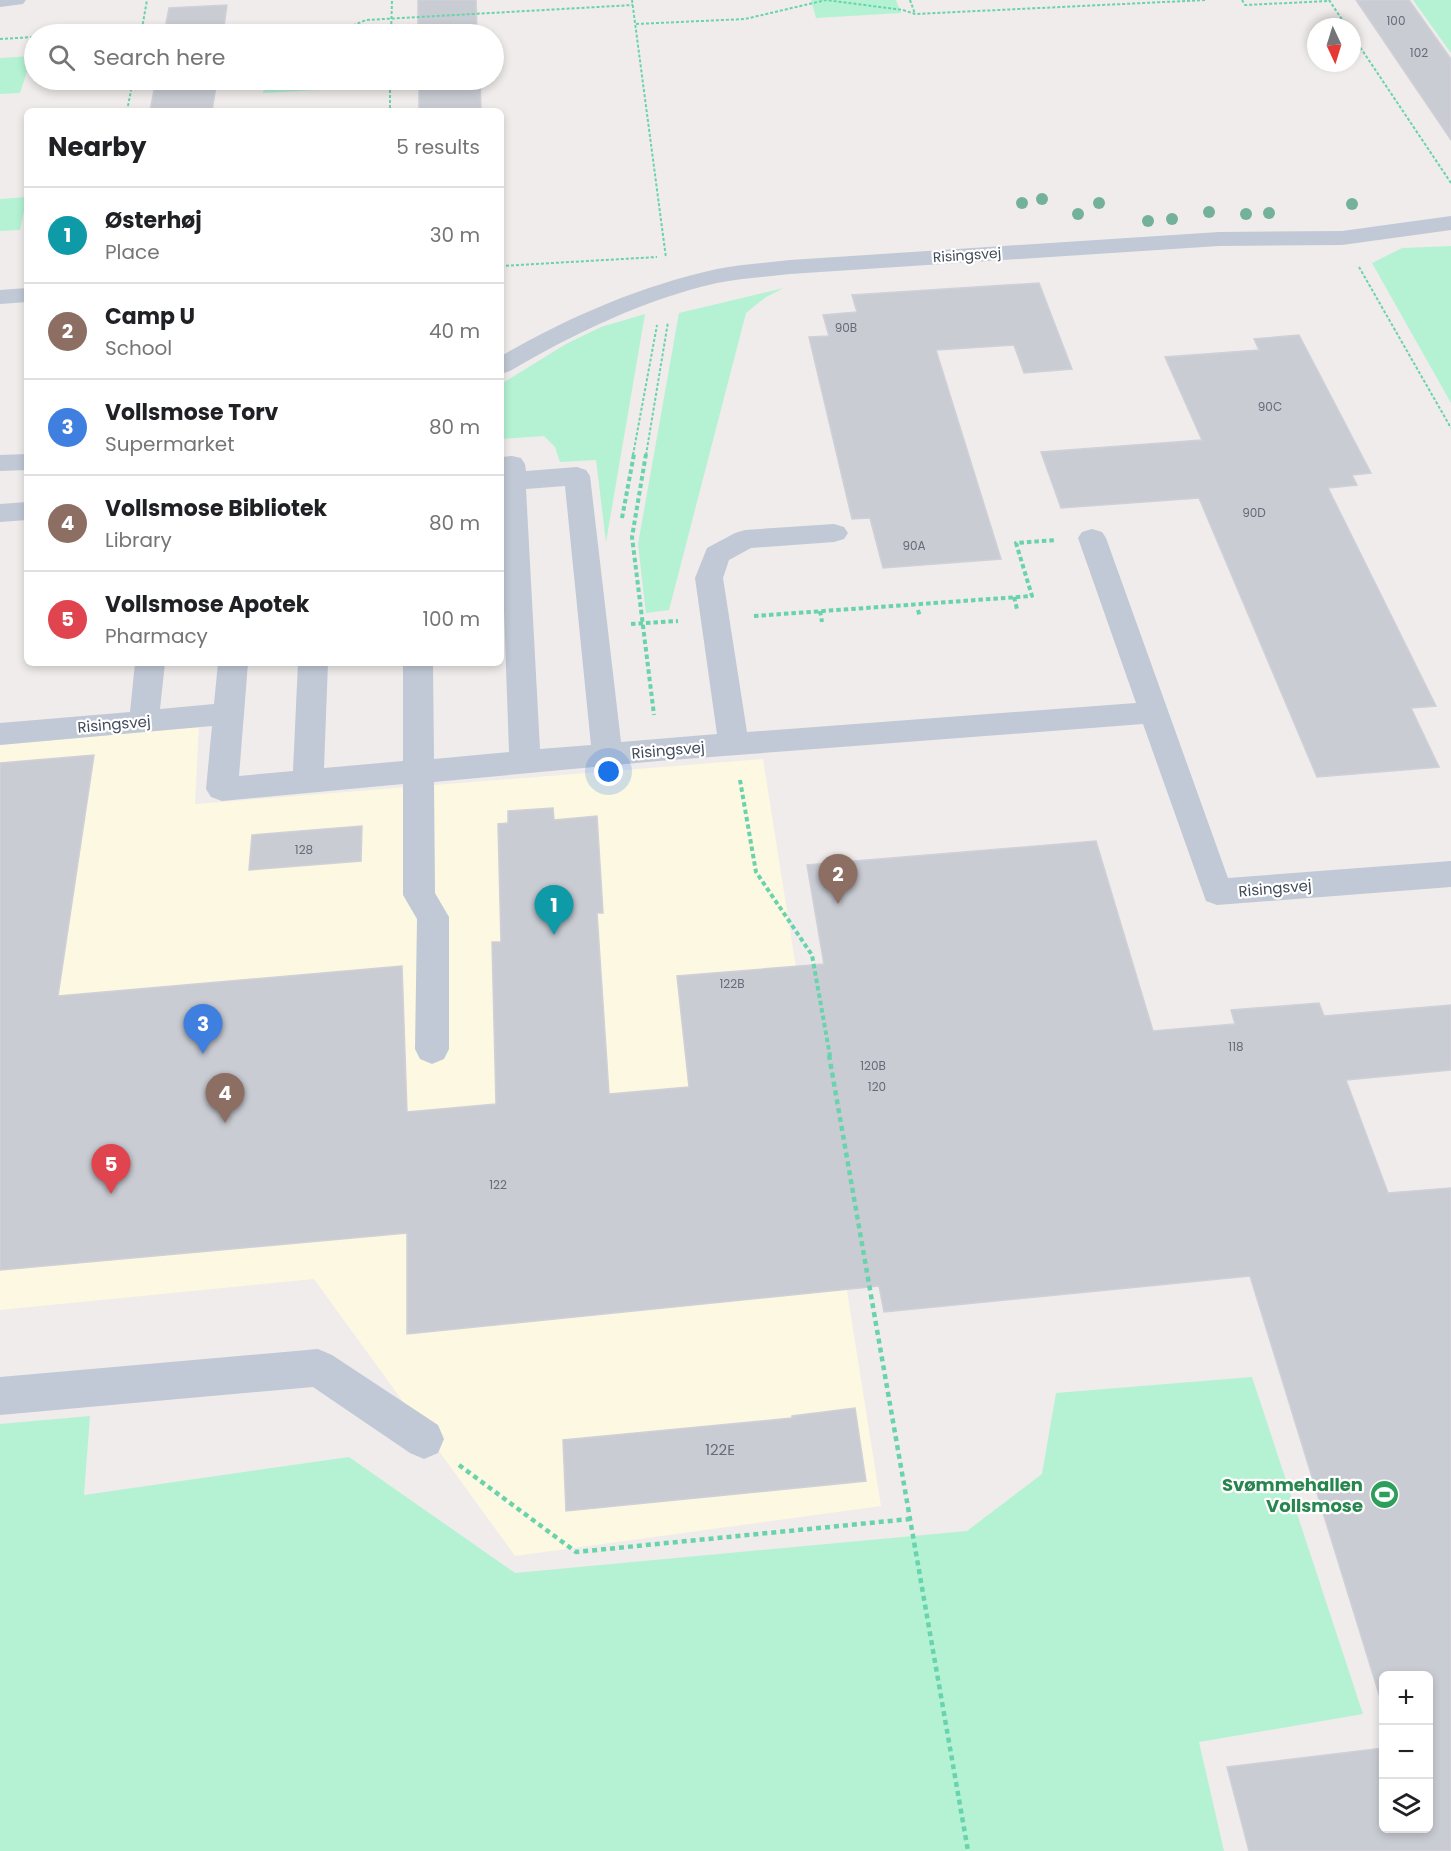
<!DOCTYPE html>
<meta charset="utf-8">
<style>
:root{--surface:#fff;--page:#f6f6f6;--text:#202124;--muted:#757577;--line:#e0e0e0;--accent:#b45309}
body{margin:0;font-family:Poppins,sans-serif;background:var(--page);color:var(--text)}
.controls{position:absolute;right:18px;bottom:18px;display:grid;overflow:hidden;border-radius:9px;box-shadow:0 3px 9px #0003}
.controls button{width:54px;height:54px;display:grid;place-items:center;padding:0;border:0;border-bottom:2px solid var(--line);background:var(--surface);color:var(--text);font:30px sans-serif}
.compass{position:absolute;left:1307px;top:18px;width:54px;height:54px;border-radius:50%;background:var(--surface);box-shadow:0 3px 9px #0003;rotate:176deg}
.you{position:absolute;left:609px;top:772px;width:21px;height:21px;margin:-15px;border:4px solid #fff;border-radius:50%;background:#1a73e8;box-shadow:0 0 0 9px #1a73e833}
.badge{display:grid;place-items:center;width:39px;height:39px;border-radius:50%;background:var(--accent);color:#fff;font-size:20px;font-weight:700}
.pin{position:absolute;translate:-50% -50px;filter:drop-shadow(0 2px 3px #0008)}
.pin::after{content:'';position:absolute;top:32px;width:21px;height:18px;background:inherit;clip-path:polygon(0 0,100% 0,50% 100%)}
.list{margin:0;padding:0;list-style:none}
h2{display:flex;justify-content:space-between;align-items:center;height:78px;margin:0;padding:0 24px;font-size:26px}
h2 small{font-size:20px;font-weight:400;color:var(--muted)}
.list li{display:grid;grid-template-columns:39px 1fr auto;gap:18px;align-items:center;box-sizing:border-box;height:96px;padding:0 24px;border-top:2px solid var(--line)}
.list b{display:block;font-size:22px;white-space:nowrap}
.list p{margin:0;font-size:20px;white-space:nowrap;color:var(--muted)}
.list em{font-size:20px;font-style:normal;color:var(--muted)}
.icon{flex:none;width:33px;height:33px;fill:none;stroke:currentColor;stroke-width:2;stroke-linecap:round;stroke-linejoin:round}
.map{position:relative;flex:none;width:1451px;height:1851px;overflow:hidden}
.search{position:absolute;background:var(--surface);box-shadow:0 3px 9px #0003;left:24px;top:24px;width:480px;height:66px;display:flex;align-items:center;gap:15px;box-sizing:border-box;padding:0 21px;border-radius:33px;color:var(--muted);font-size:22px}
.panel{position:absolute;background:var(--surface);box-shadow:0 3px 9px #0003;left:24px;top:108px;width:480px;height:558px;border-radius:9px}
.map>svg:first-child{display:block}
</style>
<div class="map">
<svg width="1451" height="1851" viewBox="0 0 1451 1851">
<rect width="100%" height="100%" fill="#efeceb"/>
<!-- commercial -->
<path fill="#fdf8e1" d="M199 727 195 804 763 759 881 1506 515 1556 314 1279 0 1310V745Z"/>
<!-- green -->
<path fill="#b4f2d3" d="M811 0H896L901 13 816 18Z
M1413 0H1451V53Z
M32 56 20 93 0 94V58Z
M265 80H321L320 90 263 93Z
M27 197 20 230 0 231V199Z
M1451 246V403L1372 263 1402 248Z
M784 288 766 297 746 313 669 610 646 613 638 544 679 313Z
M645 314 606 542 596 460 560 462 555 447 544 436 501 439V384L566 344 601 327Z
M1252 1377 1363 1714 1199 1742 1224 1851H0V1424L90 1416 84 1495 349 1457 515 1573 967 1531 1042 1474 1056 1393Z"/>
<!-- building -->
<path fill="#caccd4" stroke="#cfd0d8" stroke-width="1.5" d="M418 0H476L477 34H418Z
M1356 0H1409L1451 59V140Z
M227 5 223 34H164L169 8Z
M156 80H217L212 111H150Z
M419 80H480L481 111H419Z
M1039 283 1072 369 1024 373 1014 345 936 350 1001 559 883 568 870 518 852 519 809 337 829 336 823 315 857 312 852 295Z
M1299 335 1371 473 1352 475 1357 485 1328 488 1436 706 1411 708 1439 767 1317 777 1199 498 1061 508 1041 452 1202 440 1165 357 1259 350 1254 339Z
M94 755 58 996 402 966 407 1112 496 1104 492 942H501L498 824 508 823V811L553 808 554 820 597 816 603 913H597L609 1094 689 1087 677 976 824 964 807 865 1096 841 1153 1031 1235 1024 1231 1010 1319 1003 1324 1016 1451 1005V1070L1346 1080 1388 1193 1451 1188V1851H1249L1227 1767 1383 1748V1828H1428V1676H1383V1707L1250 1276 884 1312 879 1286 407 1334V1233L0 1270V763Z
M362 826 361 861 249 870 252 835Z
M855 1408 866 1481 566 1511 563 1440 792 1418V1416Z"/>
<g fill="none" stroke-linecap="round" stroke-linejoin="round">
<!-- path-far2 -->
<path stroke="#69d3ab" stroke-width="2" stroke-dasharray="3 2" stroke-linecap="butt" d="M632 0 666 258
M910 0 915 14
M1242 0 1245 5 1329 1
M1329 0 1347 27
M636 24 745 19 826 0 903 10 915 14 1206 0
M85 34 246 26 273 33 342 30 366 20 633 5
M141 34 147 0
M391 34 392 0
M1352 35 1451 183
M0 39 34 37
M390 80V111
M127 111 133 80
M501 266 657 257
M1359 267 1451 428
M633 455 657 325
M646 455 668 322"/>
<!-- path-far1 -->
<path stroke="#69d3ab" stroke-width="4" stroke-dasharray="4.5 3" stroke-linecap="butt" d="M646 454 632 537 654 715
M622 518 634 454
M1014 597 1017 609
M918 610 920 617
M820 611 822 622
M754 616 1032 596 1016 543 1056 540
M631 624 678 621
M740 780 756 872 812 955 830 1056"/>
<!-- path -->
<path stroke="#69d3ab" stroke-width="4.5" stroke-dasharray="5 4" stroke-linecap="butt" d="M829 1055 968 1851
M459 1465 576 1552 910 1519"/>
<!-- minor -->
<path fill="#c0c9d5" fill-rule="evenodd" d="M0 0H26L23 4 0 7Z
M1451 216V230L1342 245 1219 246 790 274C766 277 741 278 717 283 643 300 575 333 510 371L501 374V356C569 317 640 286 717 269 741 264 766 263 790 260L1219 232 1342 231Z
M27 288V302L0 304V290Z
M27 454V470L0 471V455Z
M512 456 521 458 525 464 526 471 577 467 586 470 590 476 621 742 717 734 695 578 707 548 735 533 745 530 834 524 844 527 848 533 844 539 834 542 751 548 729 560 723 578 747 732 1136 703 1078 538 1082 532 1092 529 1102 532 1106 538 1228 878 1451 861V887L1217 905 1206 901 1143 724 658 761 434 782 435 893 449 917V1049L444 1059 432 1064 420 1059 415 1049 417 919 403 895V784L222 801 211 797 206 789 212 726 0 745V723L130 712 135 663H165L160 709 214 704 218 663H248L239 776 293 771 298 663H328L324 768 403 761V663H433L434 759 509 752 501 525V457ZM565 486 591 745 540 749 526 489Z
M27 502V520L0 522V504Z
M318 1349 332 1355 438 1425 444 1439 438 1453 424 1459 410 1453 313 1387 0 1415V1377Z"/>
</g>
<!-- trees -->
<g fill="#73b298">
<circle cx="1042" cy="199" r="6"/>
<circle cx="1022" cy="203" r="6"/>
<circle cx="1099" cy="203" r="6"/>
<circle cx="1352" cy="204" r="6"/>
<circle cx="1209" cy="212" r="6"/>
<circle cx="1269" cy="213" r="6"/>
<circle cx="1078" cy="214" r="6"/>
<circle cx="1246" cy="214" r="6"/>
<circle cx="1172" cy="219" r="6"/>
<circle cx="1148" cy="221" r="6"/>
</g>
<!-- icons -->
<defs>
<symbol id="stadium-disc" viewBox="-11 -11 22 22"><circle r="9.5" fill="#2e9e5b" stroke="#fff"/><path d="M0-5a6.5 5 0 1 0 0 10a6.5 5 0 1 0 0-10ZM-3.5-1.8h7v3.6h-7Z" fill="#fff"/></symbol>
</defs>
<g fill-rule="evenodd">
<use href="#stadium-disc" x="1368" y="1478" width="33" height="33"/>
</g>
<g text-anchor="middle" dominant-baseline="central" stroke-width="4.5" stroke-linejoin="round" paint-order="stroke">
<!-- number labels -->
<g font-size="12" fill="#646c79">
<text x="1396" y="20">100</text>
<text x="1419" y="52">102</text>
<text x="846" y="327">90B</text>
<text x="1270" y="406">90C</text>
<text x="1254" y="512">90D</text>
<text x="914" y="545">90A</text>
<text x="304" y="849">128</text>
<text x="732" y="983">122B</text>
<text x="1236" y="1046">118</text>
<text x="873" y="1065">120B</text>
<text x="877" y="1086">120</text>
<text x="498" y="1184">122</text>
</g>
<!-- far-street labels -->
<g font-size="14" fill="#424c5b" stroke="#fff">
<text transform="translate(967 255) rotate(-4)">Risingsvej</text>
</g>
<!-- street labels -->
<g font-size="15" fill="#424c5b" stroke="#fff">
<text transform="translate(114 724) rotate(-5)">Risingsvej</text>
<text transform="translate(668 750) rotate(-5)">Risingsvej</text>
<text transform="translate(1275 888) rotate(-5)">Risingsvej</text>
</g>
<!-- near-number labels -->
<g font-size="15" fill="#646c79">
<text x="720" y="1449">122E</text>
</g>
<!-- near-leisure labels -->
<g font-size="18" font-weight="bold" fill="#27864d" stroke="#fff" text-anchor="end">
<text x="1363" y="1484">Svømmehallen<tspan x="1363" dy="21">Vollsmose</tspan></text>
</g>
</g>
</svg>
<div class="controls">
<button>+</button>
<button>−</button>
<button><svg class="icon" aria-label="layers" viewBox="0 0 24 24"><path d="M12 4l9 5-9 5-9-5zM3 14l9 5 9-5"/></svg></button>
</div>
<svg class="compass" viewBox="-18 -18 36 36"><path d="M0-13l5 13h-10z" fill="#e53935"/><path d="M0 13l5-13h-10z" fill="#757577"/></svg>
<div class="you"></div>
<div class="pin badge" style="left:554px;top:935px;background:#0f9aa8">1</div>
<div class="pin badge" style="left:838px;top:904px;background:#8d6e63">2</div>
<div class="pin badge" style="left:203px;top:1054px;background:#3f7fe0">3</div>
<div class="pin badge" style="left:225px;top:1123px;background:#8d6e63">4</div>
<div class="pin badge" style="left:111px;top:1194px;background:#e0444e">5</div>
<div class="search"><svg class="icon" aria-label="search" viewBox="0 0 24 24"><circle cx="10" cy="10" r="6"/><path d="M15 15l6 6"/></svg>Search here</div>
<section class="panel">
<h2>Nearby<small>5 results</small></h2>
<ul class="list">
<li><span class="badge" style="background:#0f9aa8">1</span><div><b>Østerhøj</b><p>Place</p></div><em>30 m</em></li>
<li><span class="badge" style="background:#8d6e63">2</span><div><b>Camp U</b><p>School</p></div><em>40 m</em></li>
<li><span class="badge" style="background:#3f7fe0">3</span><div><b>Vollsmose Torv</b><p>Supermarket</p></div><em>80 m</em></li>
<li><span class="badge" style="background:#8d6e63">4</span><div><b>Vollsmose Bibliotek</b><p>Library</p></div><em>80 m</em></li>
<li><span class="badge" style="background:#e0444e">5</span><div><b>Vollsmose Apotek</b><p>Pharmacy</p></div><em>100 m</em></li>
</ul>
</section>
</div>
